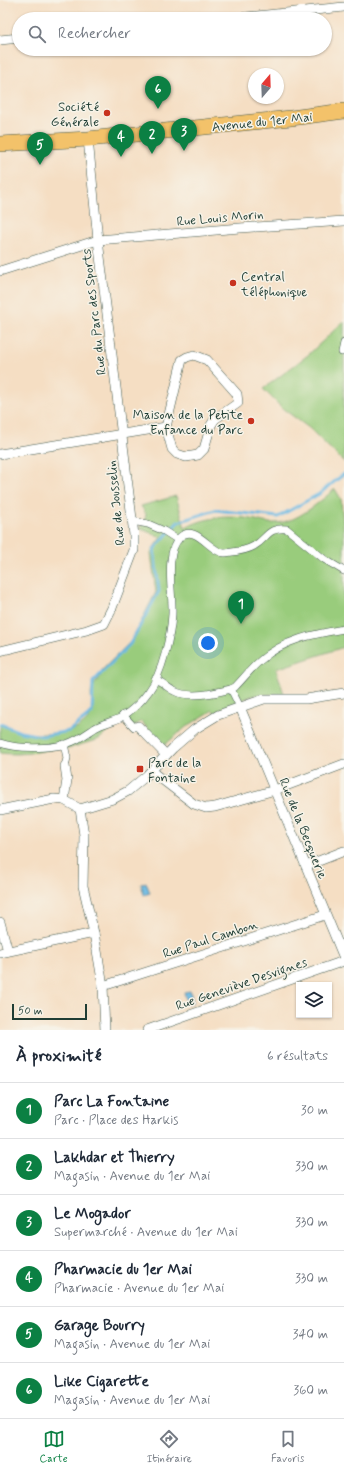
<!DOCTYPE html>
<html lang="fr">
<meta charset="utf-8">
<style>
:root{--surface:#fff;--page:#f2f2f3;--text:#1f2937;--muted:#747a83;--line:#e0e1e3;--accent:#0b8043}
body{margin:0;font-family:Mynerve,sans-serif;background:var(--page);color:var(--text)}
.controls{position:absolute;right:12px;bottom:12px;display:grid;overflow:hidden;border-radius:0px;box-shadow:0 1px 3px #0004}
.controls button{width:36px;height:36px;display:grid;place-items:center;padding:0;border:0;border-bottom:1px solid var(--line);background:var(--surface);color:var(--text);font:20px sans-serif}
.compass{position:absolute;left:248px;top:68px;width:36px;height:36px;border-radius:50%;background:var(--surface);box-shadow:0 1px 3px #0004;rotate:19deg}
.scale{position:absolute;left:12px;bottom:10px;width:75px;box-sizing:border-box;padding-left:4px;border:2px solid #1f3d34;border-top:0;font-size:11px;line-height:14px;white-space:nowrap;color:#1f3d34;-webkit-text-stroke:3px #f7f3e8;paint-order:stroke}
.you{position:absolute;left:208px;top:643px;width:14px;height:14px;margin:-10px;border:3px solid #fff;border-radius:50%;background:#1a73e8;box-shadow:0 0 0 6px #1a73e833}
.badge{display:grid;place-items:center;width:26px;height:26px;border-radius:50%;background:var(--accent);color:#fff;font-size:13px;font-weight:700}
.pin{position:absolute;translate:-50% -33px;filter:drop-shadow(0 1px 2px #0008)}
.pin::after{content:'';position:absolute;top:21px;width:14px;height:12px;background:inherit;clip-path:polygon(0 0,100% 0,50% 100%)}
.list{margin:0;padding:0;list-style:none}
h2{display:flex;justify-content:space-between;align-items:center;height:52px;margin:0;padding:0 16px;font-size:17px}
h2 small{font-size:13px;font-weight:400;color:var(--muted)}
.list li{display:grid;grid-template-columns:26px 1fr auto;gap:12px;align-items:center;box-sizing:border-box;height:56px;padding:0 16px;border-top:1px solid var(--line)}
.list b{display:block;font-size:15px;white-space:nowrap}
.list p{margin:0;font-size:13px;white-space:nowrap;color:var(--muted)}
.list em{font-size:13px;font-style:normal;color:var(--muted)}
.icon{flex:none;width:22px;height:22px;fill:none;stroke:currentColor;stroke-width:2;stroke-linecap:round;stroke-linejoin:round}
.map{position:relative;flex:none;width:344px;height:1030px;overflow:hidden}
.search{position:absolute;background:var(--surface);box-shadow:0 1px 3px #0004;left:12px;right:12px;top:12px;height:44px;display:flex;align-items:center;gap:10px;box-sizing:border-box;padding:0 14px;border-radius:22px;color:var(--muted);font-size:15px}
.sheet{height:388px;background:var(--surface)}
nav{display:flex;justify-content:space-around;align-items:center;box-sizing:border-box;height:56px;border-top:1px solid var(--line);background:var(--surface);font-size:11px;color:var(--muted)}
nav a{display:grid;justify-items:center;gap:2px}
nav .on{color:var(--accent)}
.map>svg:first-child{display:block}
</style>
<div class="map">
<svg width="344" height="1030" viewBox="0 0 344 1030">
<rect width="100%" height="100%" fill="#f7f3e8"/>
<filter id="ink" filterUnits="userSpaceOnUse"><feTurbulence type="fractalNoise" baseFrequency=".025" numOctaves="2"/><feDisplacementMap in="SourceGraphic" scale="8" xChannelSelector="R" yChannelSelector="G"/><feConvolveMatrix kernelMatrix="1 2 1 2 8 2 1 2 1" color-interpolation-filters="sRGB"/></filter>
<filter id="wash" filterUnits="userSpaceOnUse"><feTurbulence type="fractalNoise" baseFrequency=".012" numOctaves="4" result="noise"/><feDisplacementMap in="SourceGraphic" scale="16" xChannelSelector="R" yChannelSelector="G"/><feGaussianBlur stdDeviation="0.9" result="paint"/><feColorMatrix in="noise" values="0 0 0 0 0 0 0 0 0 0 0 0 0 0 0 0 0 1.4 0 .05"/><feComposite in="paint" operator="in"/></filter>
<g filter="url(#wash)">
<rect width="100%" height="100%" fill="#f5dec3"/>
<!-- green -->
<g fill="#99cc7c" stroke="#5c8458">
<polygon points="344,321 344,462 309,428 282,408 263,389 308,355"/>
<path d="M 335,489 L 341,499 L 344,536 L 344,647 L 276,669 L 284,694 L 255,695 L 228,705 L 215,713 L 213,710 L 186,727 L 162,747 L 155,741 L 156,738 L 141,721 L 133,727 L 125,718 L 99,739 L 67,749 L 65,746 C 44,751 22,756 0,753 L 0,724 C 10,728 22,734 33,734 C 41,735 69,732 76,729 C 80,727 88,720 90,716 C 95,708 89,698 92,689 C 95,681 101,680 102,670 L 131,641 L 156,592 L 151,553 L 152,550 L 161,537 L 139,528 L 144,524 L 146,514 L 141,506 L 176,496 L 185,528 C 205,517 228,515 251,519 C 258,520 267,524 275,523 C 297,523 319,502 335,489 Z"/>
</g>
<!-- water -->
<g fill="#67b7e2" stroke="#437a8b">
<polygon points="146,882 150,893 144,895 141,884"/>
<polygon points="190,991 193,1002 187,1004 184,992"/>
</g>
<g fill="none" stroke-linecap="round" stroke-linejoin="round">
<!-- stream -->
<polyline stroke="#67b7e2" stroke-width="3" points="0,724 20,732 42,736 69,731 92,713 93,682 130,644 159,591 154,549 178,522 215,510 278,517 319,494 344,474"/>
</g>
</g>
<g filter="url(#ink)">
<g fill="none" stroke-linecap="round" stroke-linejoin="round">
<!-- pedestrian casing -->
<g stroke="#3f5549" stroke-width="8">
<g id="pedestrian">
<polyline points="342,352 344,343"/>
<polyline points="132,521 148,524 164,531 178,540"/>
<path d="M 155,679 C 163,682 167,688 174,691 C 190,699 215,693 231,689 L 235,687 C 244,678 251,668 261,660 C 285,639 314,634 344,629"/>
<polyline points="231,689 240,707"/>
<polyline points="123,715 134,727 138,726"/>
<path d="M 0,743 C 17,749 48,749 66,744 C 77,741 86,734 95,728 C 103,723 112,722 120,718 C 130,712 142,701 149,691 C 162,674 171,635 172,614 C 173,593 164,553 180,537 C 196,523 210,553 225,553 C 234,552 246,551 254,546 C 268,538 267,527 287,529 L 324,559 L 344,571"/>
<polyline points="64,744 67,758 65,766"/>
</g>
</g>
<!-- minor casing -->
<g stroke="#3f5549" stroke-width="10">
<g id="minor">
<polyline points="226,19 344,7"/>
<polyline points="0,40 19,38"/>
<polyline points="0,271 98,240 240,228 344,221"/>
<polygon points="194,355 207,360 237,394 238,403 215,419 211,425 204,449 198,455 186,457 177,454 172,449 166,427 182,360 187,357"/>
<polyline points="0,454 166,427"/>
<polyline points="0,651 87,630 104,624 112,608 134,550 134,535 98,240 88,139"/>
<polyline points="240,707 344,958"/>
<polyline points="138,726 166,755"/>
<polyline points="151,771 194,804 206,808 215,807 275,790 344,764"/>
<polyline points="64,800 67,780 65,766"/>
<polyline points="80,809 113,799 128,791 146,776 173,748 195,729 218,715 264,699 306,699 344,693"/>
<polyline points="80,809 84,835 83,886 94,933 103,986 105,1030"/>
<polyline points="0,810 54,799 64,800 80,809"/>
<polyline points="306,866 344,851"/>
<polyline points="0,922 8,951"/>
<polyline points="0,953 94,933"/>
<polyline points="103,986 325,915"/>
<polyline points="147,1030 344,961"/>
</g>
</g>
<!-- primary casing -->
<g stroke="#3f5549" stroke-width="16">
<polyline id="primary" points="0,144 88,139 291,118 344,111"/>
</g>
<!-- pedestrian -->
<use href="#pedestrian" stroke="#fff" stroke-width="7"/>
<!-- minor -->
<use href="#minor" stroke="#fff" stroke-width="9"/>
<!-- primary -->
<use href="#primary" stroke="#f3c26a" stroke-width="15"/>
</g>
</g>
<!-- markers -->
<g fill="#c8321e" stroke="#f7f3e8" stroke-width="1.5">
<circle cx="107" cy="113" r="4"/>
<circle cx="233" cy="283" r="4"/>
<circle cx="251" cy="421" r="4"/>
<rect x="136" y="765" width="8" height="8" rx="2"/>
</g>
<g text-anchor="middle" stroke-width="3" stroke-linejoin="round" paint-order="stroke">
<!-- poi labels -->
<g font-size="13" fill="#1f3d34" stroke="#f7f3e8" text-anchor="end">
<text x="99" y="111">Société<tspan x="99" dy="15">Générale</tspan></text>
<text x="241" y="281" text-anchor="start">Central<tspan x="241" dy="15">téléphonique</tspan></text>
<text x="243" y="419">Maison de la Petite<tspan x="243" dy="15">Enfance du Parc</tspan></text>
<text x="148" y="767" text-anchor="start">Parc de la<tspan x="148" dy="15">Fontaine</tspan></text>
</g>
<!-- street labels -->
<g font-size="13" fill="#1f3d34" stroke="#f7f3e8">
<text transform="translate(262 121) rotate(-6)" y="5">Avenue du 1er Mai</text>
<text transform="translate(220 217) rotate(-5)" y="5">Rue Louis Morin</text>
<text transform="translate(93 312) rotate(-97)" y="5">Rue du Parc des Sports</text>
<text transform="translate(115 503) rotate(-96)" y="5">Rue de Jousselin</text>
<text transform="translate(304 828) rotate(68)" y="5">Rue de la Becquerie</text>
<text transform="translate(210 938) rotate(-18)" y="5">Rue Paul Cambon</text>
<text transform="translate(241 983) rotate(-19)" y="5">Rue Geneviève Desvignes</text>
</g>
</g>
</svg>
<div class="controls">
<button><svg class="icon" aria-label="layers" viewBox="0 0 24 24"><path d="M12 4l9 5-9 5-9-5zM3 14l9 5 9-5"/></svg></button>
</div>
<svg class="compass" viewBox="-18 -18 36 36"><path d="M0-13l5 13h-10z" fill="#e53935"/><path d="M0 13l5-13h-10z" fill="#747a83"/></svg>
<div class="scale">50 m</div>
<div class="you"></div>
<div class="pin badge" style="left:241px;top:624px">1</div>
<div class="pin badge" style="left:152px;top:154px">2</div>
<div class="pin badge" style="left:184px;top:151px">3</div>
<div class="pin badge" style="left:121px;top:157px">4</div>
<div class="pin badge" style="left:40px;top:165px">5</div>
<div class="pin badge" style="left:158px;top:109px">6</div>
<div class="search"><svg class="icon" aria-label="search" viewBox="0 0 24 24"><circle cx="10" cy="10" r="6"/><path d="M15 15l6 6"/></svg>Rechercher</div>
</div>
<section class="sheet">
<h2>À proximité<small>6 résultats</small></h2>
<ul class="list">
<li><span class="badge">1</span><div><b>Parc La Fontaine</b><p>Parc · Place des Harkis</p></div><em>30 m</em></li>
<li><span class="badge">2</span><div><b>Lakhdar et Thierry</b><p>Magasin · Avenue du 1er Mai</p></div><em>330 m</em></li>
<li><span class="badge">3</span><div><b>Le Mogador</b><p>Supermarché · Avenue du 1er Mai</p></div><em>330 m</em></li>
<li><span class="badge">4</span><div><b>Pharmacie du 1er Mai</b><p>Pharmacie · Avenue du 1er Mai</p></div><em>330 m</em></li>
<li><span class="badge">5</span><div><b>Garage Bourry</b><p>Magasin · Avenue du 1er Mai</p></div><em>340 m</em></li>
<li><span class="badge">6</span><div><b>Like Cigarette</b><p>Magasin · Avenue du 1er Mai</p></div><em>360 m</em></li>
</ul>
</section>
<nav>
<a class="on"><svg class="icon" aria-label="map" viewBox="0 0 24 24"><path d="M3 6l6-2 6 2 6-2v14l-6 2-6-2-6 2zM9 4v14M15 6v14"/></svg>Carte</a>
<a><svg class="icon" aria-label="directions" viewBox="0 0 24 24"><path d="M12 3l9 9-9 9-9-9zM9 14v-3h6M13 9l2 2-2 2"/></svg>Itinéraire</a>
<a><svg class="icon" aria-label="saved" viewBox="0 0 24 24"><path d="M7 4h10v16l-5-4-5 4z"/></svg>Favoris</a>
</nav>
